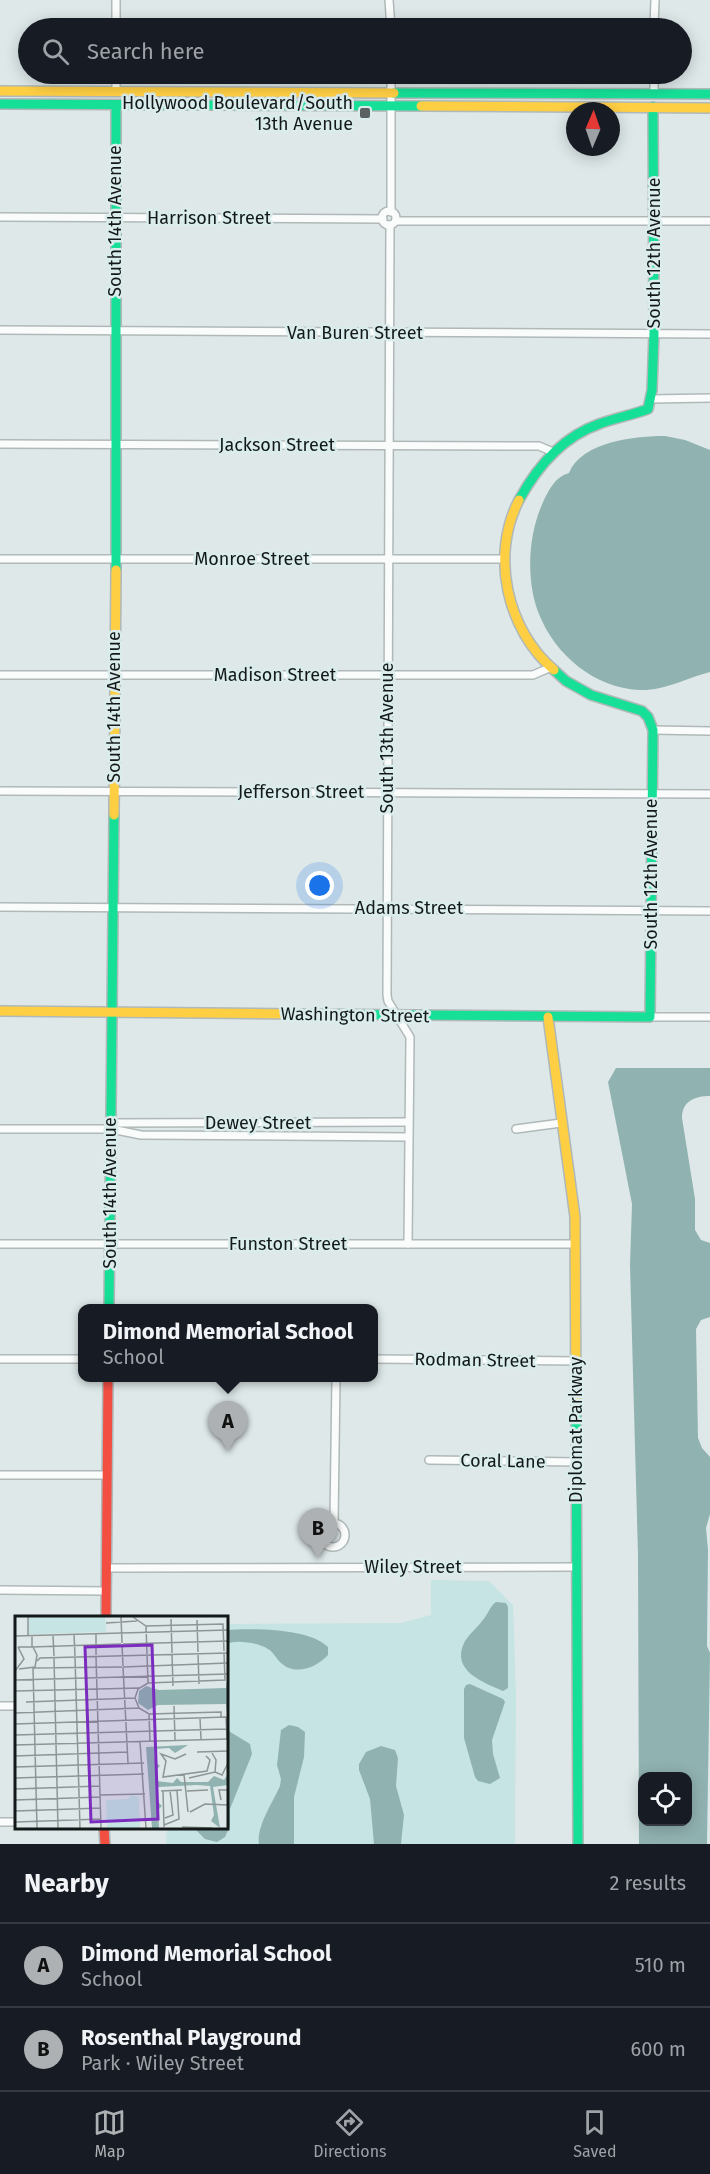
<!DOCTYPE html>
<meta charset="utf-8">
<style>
:root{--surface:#171b24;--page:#20242c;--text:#f1f3f6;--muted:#9ea1a6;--line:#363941;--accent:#adb1b3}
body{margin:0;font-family:"Fira Sans",sans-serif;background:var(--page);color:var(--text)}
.controls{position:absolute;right:18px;bottom:18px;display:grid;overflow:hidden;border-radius:12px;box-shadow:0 3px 15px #0003}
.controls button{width:54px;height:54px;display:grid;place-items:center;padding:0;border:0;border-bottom:2px solid var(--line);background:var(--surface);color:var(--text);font:30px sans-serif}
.compass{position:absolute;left:566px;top:102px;width:54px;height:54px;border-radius:50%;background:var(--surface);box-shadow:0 3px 15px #0003;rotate:2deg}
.you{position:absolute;left:320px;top:886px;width:21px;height:21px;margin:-15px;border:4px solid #fff;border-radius:50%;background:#1a73e8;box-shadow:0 0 0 9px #1a73e833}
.badge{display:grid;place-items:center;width:39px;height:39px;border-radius:50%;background:var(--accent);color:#111;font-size:20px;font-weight:700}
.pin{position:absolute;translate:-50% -50px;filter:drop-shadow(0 2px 3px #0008)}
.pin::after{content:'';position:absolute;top:32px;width:21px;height:18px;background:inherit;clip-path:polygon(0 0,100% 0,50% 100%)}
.popup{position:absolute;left:78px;top:1304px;width:300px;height:78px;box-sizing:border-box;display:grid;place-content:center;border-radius:12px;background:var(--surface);filter:drop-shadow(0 2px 4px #0005);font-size:20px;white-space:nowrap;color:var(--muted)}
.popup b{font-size:22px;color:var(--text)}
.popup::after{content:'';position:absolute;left:50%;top:100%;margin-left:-12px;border:12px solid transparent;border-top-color:var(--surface)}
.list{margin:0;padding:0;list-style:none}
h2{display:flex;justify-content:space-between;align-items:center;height:78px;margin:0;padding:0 24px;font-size:26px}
h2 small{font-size:20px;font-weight:400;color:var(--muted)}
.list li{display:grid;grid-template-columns:39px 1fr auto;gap:18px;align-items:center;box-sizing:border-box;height:84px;padding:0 24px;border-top:2px solid var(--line)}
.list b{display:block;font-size:22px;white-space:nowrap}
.list p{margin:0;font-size:20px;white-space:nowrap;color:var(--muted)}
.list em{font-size:20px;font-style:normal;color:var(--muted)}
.icon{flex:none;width:33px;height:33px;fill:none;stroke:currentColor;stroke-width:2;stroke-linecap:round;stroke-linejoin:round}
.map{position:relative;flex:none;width:710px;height:1844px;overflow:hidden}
.search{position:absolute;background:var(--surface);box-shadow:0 3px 15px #0003;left:18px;right:18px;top:18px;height:66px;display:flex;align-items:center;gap:15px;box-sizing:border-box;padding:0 21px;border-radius:33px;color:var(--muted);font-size:22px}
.sheet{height:246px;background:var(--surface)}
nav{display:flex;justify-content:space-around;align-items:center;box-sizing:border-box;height:84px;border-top:2px solid var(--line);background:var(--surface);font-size:16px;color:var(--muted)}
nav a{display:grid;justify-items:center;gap:3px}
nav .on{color:var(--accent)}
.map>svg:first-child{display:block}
</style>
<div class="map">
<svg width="710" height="1844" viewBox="0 0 710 1844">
<rect width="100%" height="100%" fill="#dee8e8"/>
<!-- green -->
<polygon fill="#c5e4e3" points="431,1580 489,1581 513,1605 516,1694 515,1844 166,1844 167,1828 226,1828 227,1624 401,1623 431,1615"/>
<!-- water -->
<g fill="#90b2b1" fill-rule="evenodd">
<path d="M 665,436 L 685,440 L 710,450 L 710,672 C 686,678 665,691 639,690 C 595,688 555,655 539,614 C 526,582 528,538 541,507 C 547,493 554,477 569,473 C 582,441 636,436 665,436 Z"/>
<path d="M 616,1068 L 710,1068 L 710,1096 C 695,1096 682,1101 682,1118 L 695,1199 L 695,1230 L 701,1240 L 710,1243 L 710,1317 L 701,1320 L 696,1329 L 698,1438 L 702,1448 L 710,1457 L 710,1514 L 706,1528 L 708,1550 L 707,1646 L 710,1653 L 707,1844 L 639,1844 L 638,1555 L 630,1265 L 632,1204 L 608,1082 ZM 688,1776 L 688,1822 L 642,1822 L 642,1776 Z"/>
<path d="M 496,1602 L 506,1603 L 508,1607 L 508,1688 L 503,1691 C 483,1682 451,1671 464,1643 C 468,1635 477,1628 482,1621 C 488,1615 489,1607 496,1602 Z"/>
<path d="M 227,1630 C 251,1628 310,1628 328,1647 L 328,1655 C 316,1668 295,1676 281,1663 C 276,1659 274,1652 268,1649 C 259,1643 236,1639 227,1644 Z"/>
<polygon points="470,1684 503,1699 505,1702 492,1740 493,1754 500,1778 490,1784 478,1781 475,1777 464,1738 464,1689 466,1685"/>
<path d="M 289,1725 L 298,1727 L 305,1732 L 304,1757 L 294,1797 L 294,1844 L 259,1844 C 256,1827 273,1802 280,1786 L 281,1779 L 277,1765 L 281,1730 Z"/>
<polygon points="227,1730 250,1744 252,1754 230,1809 230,1826 225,1837 217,1842 205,1839 194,1828 226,1828"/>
<polygon points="381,1746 395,1750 398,1758 396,1786 404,1815 401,1844 374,1844 370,1799 359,1770 359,1764 366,1752"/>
</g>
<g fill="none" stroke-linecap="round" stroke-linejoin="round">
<!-- street casing -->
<g stroke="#b0b8b8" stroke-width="10">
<g id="street">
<polyline points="116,0 116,28"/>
<polyline points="389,0 391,28"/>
<polyline points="654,28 655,0"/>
<polyline points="116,74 116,90"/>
<polyline points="391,74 391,212"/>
<polyline points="654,93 654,74"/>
<circle cx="389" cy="218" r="7"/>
<polyline points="0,217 383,219"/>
<polyline points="396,221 710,221"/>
<polyline points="390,225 387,995 388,1001 410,1037 408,1244"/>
<polyline points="0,330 710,334"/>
<polyline points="651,399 710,398"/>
<polyline points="0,444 539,446 553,452"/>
<polyline points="0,559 503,559"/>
<polyline points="0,675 533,675 549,668"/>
<polyline points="653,730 710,731"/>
<polyline points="0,791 710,794"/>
<polyline points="0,907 710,911"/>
<polyline points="650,1017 710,1017"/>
<polyline points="0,1129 111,1129 141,1135 408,1137"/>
<polyline points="111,1129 116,1123 408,1122"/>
<polyline points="516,1129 561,1123"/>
<polyline points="0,1244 575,1244"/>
<polyline points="0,1359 82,1359"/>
<polyline points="374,1359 576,1361"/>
<polyline points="429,1460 576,1462"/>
<polyline points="0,1475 107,1475"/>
<polyline points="334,1521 336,1378"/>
<circle cx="333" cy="1535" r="12"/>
<polyline points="106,1568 576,1567"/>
<polyline points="0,1590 106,1591"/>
<polyline points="0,1706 16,1706"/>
<polyline points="0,1822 16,1822"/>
</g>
</g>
<!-- fast casing -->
<g stroke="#b0b8b8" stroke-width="12">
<g id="fast">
<polyline points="394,93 710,94"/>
<polyline points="0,104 421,106"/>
<path d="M 519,500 C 537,467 562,437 599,424 C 615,418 632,415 648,409 L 652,390 L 654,333 L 653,107"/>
<polyline points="116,570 116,105"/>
<polyline points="294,1014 650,1017 653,730 648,717 642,711 591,695 566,681 554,670"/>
<polyline points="109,1308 114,815"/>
<polyline points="576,1403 578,1844"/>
</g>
</g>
<!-- slow casing -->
<g stroke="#b0b8b8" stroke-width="12">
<g id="slow">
<polyline points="0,91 394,93"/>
<polyline points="421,106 710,108"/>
<path d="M 519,500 C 490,556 507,630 554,670"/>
<polyline points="114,815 116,570"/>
<polyline points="0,1011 294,1014"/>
<polyline points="548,1017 575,1217 576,1403"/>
</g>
</g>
<!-- jam casing -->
<g stroke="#b0b8b8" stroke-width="12">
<g id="jam">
<polyline points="106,1618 108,1378"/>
<polyline points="104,1828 105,1844"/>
</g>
</g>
<!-- street -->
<use href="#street" stroke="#fafcfc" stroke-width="7"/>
<!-- fast -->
<use href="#fast" stroke="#16e098" stroke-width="9"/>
<!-- slow -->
<use href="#slow" stroke="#ffcf43" stroke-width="9"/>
<!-- jam -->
<use href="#jam" stroke="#f24e42" stroke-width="9"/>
</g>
<!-- markers -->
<rect fill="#5a6161" stroke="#daeceb" stroke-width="2" x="359" y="107" width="12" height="12" rx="3"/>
<g text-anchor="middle" stroke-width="5" stroke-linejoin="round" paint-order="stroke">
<!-- poi labels -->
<g font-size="18" fill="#131919" stroke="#daeceb" text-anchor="end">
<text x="353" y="109">Hollywood Boulevard/South<tspan x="353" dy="21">13th Avenue</tspan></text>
</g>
<!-- street labels -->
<g font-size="18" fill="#131919" stroke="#daeceb">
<text x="209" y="224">Harrison Street</text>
<text transform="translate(115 221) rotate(-90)" y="6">South 14th Avenue</text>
<text transform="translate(654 253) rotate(-90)" y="6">South 12th Avenue</text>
<text x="355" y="339">Van Buren Street</text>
<text x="277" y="451">Jackson Street</text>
<text x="252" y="565">Monroe Street</text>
<text x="275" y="681">Madison Street</text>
<text transform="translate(114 707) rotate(-90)" y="6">South 14th Avenue</text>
<text transform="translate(387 738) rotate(-90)" y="6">South 13th Avenue</text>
<text x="301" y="798">Jefferson Street</text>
<text transform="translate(651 874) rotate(-90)" y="6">South 12th Avenue</text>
<text x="409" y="914">Adams Street</text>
<text transform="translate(355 1015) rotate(1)" y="6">Washington Street</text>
<text x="258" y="1129">Dewey Street</text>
<text transform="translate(110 1193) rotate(-90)" y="6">South 14th Avenue</text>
<text x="288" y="1250">Funston Street</text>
<text transform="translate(475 1360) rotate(1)" y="6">Rodman Street</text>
<text transform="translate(576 1430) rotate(-90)" y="6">Diplomat Parkway</text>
<text transform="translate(503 1461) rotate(1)" y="6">Coral Lane</text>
<text x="413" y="1573">Wiley Street</text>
</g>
</g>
<!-- overview -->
<g transform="translate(15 1616)">
<rect width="213" height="213" fill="#dee8e8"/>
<path d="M 14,1 L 90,1 L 91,16 L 14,18 ZM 116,179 L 124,181 L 125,212 L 92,212 L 91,184 L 113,183 Z" fill="#c5e4e3"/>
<path d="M 213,59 L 213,105 L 211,88 L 143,89 L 133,94 L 123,87 L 124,75 L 131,70 L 144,74 L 211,72 ZM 173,129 L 160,137 L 154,132 L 139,133 L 140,145 L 145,150 L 140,155 L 141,165 L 158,167 L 162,162 L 166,166 L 193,166 L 199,160 L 209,164 L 213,158 L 213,169 L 198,171 L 205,212 L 196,205 L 199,199 L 195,170 L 182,169 L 143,171 L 142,185 L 147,190 L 143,194 L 144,212 L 137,212 L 131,131 Z" fill="#90b2b1"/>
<path fill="none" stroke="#8d9595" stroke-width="1.5" d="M 13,1 L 13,20M 106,1 L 107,27M 118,1 L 131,10 L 208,8 L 209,35M 156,3 L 157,37M 182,4 L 183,36M 91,7 L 122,5M 131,10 L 132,38M 59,18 L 60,40M 81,18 L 81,39M 38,19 L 39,40M 0,20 L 213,14M 17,20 L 17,31 L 106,28M 107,28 L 108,50M 108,28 L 213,25M 3,31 L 18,31 L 22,39 L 20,51 L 4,53M 183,37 L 184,68M 157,38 L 158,70M 132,39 L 133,67M 60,41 L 65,212M 81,41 L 86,212M 39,42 L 43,212M 22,45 L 25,42 L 213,37M 108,51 L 213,47M 108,51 L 113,147M 0,55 L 9,43 L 3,31M 0,64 L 213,58M 0,75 L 124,72M 120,82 L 123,73 L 133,67 L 210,64 L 209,37M 120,82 L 124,92 L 134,98 L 206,96 L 206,102M 11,86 L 120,82M 159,90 L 160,124M 0,97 L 124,92M 134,98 L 135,125M 185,102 L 186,123M 0,108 L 211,101 L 212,123M 0,119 L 211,113M 125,126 L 131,212M 0,129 L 213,123M 182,136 L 213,135M 197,137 L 201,144 L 200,156M 171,138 L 160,143 L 146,138 L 151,145 L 148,161 L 192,155 L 195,144 L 191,140M 0,140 L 112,136M 0,151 L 129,147M 169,158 L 173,196M 0,162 L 129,158M 174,162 L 200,156 L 207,159 L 213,147M 0,173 L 85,170M 146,175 L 167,174M 148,175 L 149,211M 172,175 L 193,174M 85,179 L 130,178M 0,184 L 85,181M 206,184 L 204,174 L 213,174M 0,195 L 86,192M 175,196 L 190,188 L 213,189M 150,202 L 158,199 L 155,175M 1,206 L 86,203M 149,209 L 164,203 L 162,174M 167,211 L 197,212M 22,212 L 18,52 L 107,51"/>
<path fill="#7b2cbf" fill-opacity="0.15" stroke="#7b2cbf" stroke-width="3" d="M 137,29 L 143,203 L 76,206 L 70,31 Z"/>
<rect width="213" height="213" fill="none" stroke="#131919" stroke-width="3"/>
</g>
</svg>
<div class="controls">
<button><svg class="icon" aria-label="locate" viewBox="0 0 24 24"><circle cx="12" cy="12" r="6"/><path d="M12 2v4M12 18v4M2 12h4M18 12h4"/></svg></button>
</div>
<svg class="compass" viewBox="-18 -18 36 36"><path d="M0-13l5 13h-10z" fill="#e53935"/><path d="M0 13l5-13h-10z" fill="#9ea1a6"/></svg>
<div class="you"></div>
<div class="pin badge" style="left:228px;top:1451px">A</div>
<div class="popup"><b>Dimond Memorial School</b>School</div>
<div class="pin badge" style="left:318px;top:1558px">B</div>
<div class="search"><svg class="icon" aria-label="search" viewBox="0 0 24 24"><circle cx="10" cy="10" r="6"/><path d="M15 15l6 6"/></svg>Search here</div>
</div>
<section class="sheet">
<h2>Nearby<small>2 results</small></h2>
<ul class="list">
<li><span class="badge">A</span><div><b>Dimond Memorial School</b><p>School</p></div><em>510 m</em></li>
<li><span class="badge">B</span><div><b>Rosenthal Playground</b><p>Park · Wiley Street</p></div><em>600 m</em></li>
</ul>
</section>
<nav>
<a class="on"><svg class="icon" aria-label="map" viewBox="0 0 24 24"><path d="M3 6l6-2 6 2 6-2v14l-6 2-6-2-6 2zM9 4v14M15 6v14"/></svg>Map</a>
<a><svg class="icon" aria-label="directions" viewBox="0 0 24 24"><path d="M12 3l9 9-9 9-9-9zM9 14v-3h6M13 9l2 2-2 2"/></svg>Directions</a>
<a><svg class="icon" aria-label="saved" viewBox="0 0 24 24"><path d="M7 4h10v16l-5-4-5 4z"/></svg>Saved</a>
</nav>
